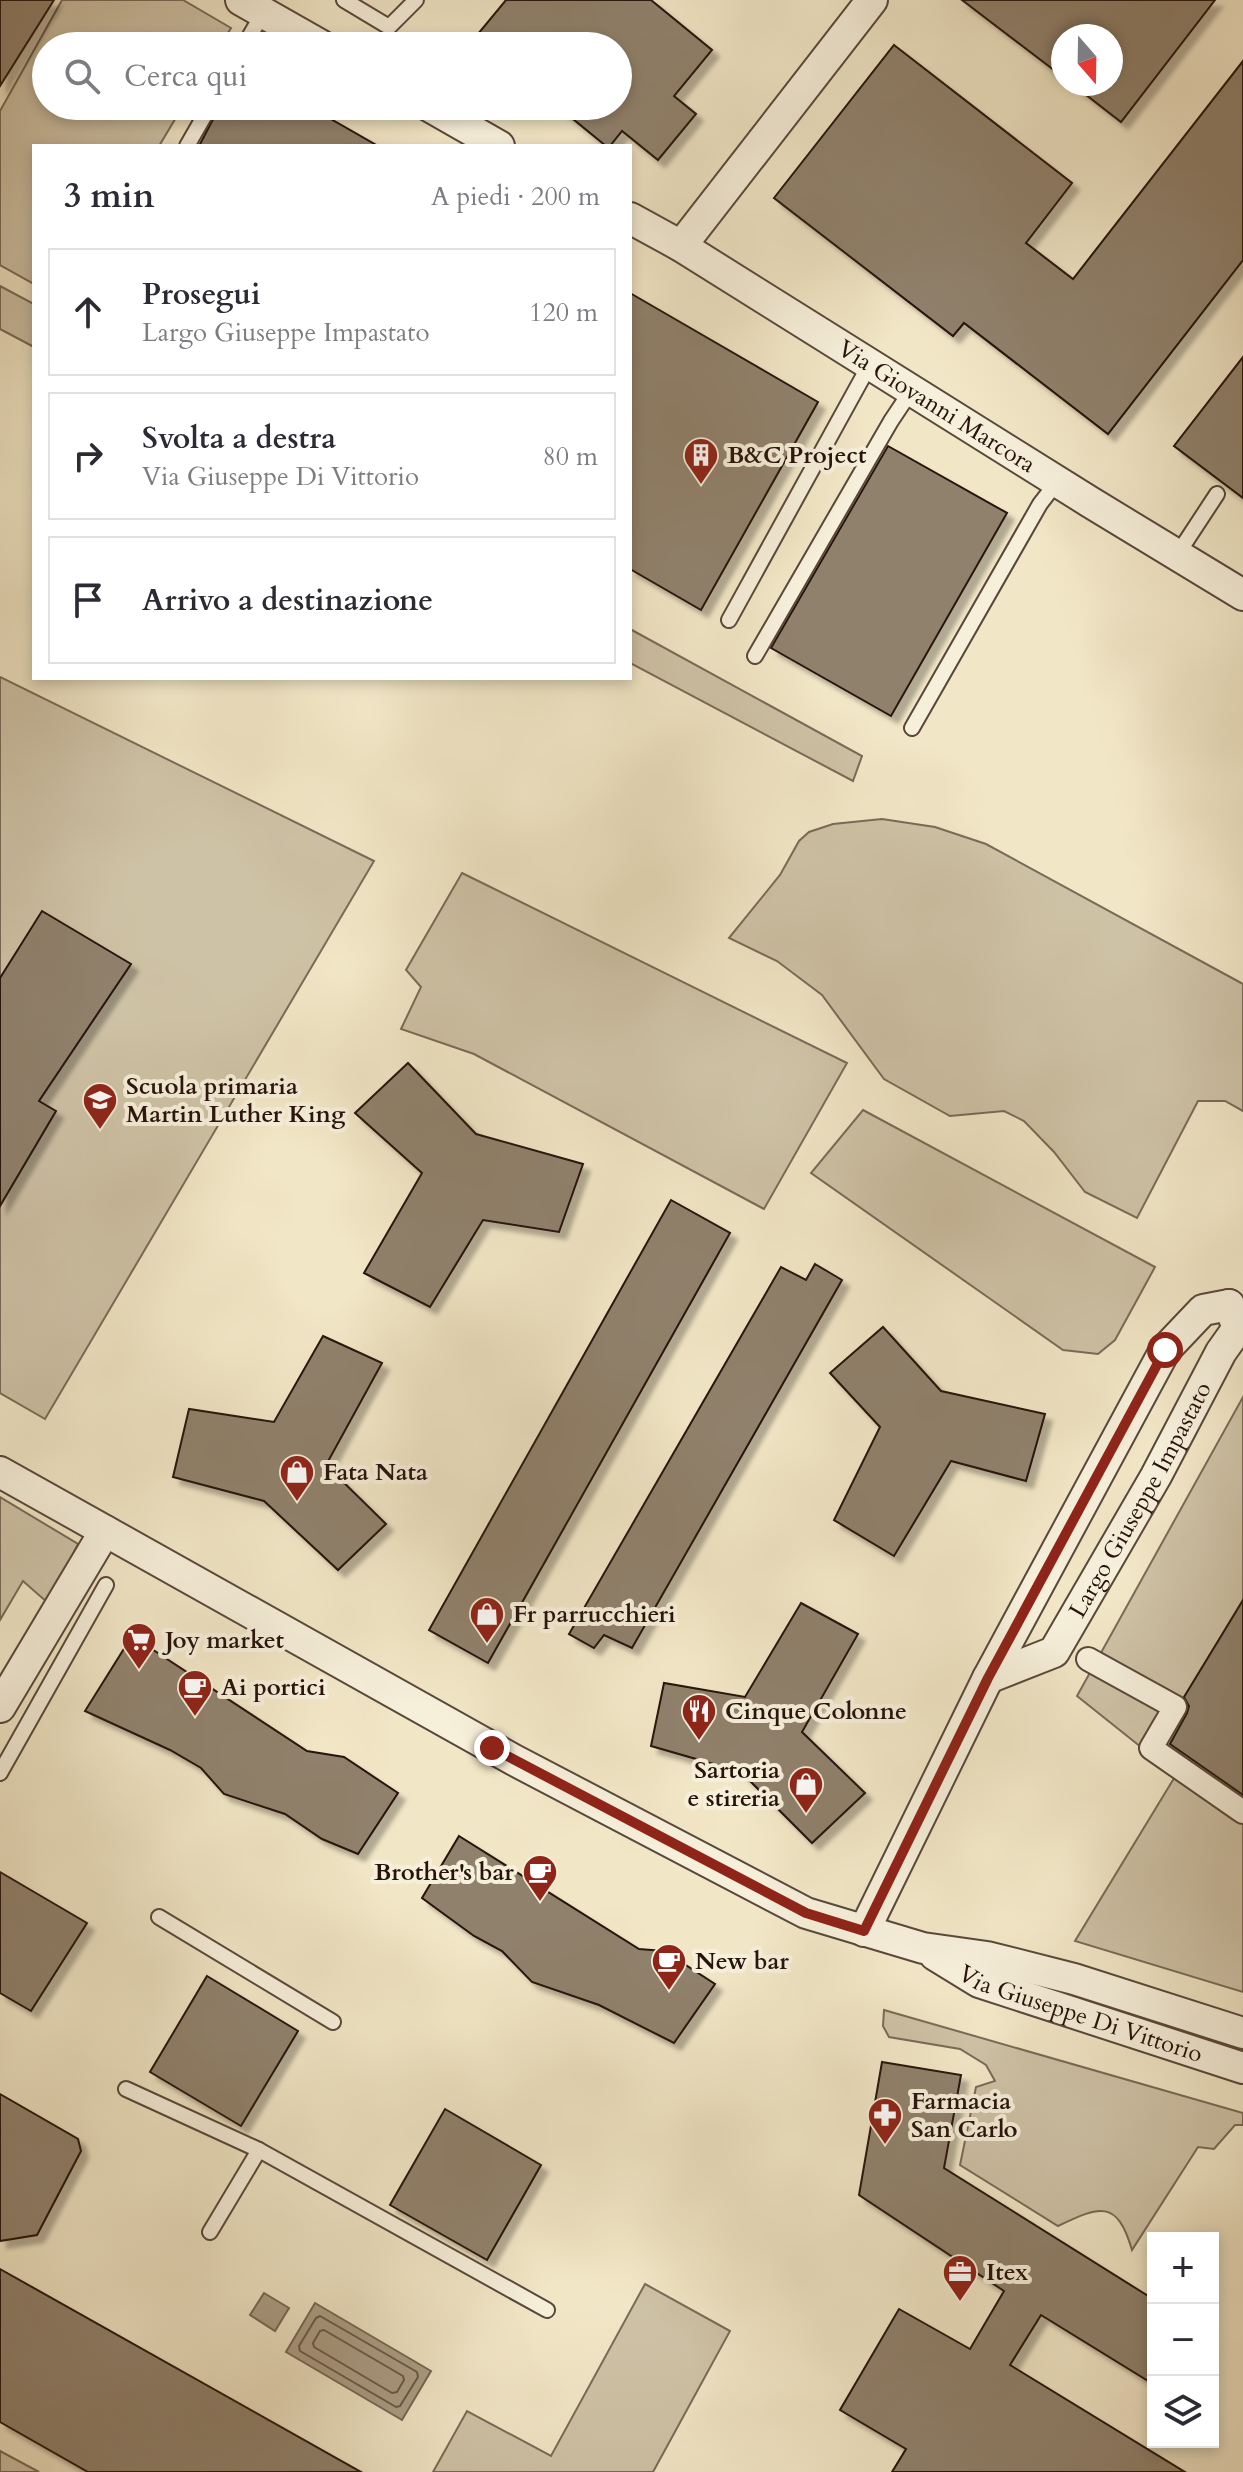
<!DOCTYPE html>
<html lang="it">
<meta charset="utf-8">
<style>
:root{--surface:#fff;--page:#f7f7f7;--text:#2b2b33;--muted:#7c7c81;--line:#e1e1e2}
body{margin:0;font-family:Cardo,serif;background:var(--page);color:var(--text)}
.controls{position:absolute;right:24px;bottom:24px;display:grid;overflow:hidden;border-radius:0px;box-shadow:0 4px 12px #0003}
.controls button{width:72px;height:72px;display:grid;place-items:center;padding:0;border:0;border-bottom:2px solid var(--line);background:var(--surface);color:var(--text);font:40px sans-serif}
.compass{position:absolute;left:1051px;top:24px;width:72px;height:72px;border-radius:50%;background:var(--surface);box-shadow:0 4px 12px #0003;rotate:160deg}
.stop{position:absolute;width:24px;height:24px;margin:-18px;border:6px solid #8f2418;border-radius:50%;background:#fff}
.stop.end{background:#8f2418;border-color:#fff;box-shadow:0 2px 8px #0008}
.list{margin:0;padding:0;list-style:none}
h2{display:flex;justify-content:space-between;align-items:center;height:104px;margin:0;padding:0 32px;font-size:34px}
h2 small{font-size:26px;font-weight:400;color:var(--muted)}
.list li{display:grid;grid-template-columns:52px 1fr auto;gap:24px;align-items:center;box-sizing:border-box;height:128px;margin:0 16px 16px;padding:0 16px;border:2px solid var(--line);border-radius:0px}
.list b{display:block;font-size:30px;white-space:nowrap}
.list p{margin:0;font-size:26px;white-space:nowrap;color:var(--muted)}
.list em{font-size:26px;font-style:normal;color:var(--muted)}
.icon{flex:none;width:44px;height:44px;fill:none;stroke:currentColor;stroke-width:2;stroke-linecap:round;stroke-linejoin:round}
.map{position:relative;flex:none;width:1243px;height:2472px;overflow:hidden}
.search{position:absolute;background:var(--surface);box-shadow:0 4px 12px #0003;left:32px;top:32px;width:600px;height:88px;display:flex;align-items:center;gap:20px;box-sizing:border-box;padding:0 28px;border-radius:44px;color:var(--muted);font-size:30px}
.panel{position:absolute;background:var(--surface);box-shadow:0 4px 12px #0003;left:32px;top:144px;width:600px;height:536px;border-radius:0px}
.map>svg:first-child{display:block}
</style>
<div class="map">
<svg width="1243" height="2472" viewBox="0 0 1243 2472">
<defs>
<filter id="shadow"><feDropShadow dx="7" dy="7" stdDeviation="2" flood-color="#0004"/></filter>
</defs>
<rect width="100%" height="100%" fill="#f1e6c6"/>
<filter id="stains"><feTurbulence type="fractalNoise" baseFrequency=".0025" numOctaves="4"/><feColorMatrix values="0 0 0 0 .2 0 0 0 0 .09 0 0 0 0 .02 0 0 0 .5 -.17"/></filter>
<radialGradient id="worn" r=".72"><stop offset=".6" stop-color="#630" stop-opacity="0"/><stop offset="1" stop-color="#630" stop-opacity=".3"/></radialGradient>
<!-- green -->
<g fill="#cec2a6" stroke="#7a6a58" stroke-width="2">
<polygon points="62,0 183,0 231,28 220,46 46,46 46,106 183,106 159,146 34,146 34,284 0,265 0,111"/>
<polygon points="0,286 34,304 34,347 0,329"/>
<polygon points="630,629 862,756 853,781 630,663"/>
<polygon points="0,677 374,861 45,1419 0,1393"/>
<polygon points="882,819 935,827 986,844 1243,984 1243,1111 1225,1101 1198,1101 1137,1218 1085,1192 1054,1152 1024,1121 1004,1111 950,1116 884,1079 822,995 777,961 729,938 780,875 799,841 809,832 833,824"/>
<polygon points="462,873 847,1063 764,1209 474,1054 401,1029 421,987 406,970"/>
<polygon points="863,1110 1155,1267 1115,1340 1098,1354 1063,1350 811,1173"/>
<polygon points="1243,1397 1243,1992 1075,1941 1176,1775 1077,1696"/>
<polygon points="0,1497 78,1544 49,1604 23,1581 0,1620"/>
<path d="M 884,2010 L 1243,2113 L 1243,2125 L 1235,2125 L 1214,2149 L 1198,2147 L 1132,2250 C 1117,2199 1100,2206 1058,2226 L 960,2165 L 976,2087 L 995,2081 L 986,2065 L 960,2049 L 889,2037 L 883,2026 Z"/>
<polygon points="645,2284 730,2331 653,2472 433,2472 467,2411 551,2456"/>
<polygon points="0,2451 39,2472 0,2472"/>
</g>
<!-- water -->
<g fill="#ac9e86" stroke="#766655" stroke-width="2">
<polygon points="264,2293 289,2308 275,2331 250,2315"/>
<polygon points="315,2303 431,2371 402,2420 286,2352"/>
</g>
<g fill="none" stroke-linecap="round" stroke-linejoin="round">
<!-- shore -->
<g stroke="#695848" stroke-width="2">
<polygon points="320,2316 417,2372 418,2377 400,2406 396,2407 300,2351 299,2346 316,2318"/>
<polygon points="324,2330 403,2376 404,2380 397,2392 392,2393 314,2347 313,2343 320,2331"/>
</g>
</g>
<!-- building -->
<g fill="#90816c" stroke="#26130b" stroke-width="2" filter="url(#shadow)">
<polygon points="0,0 54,0 0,86"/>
<polygon points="506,0 651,0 712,50 674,96 696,114 658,160 622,131 610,146 606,146 557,106 618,106 618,46 468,46"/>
<polygon points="962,0 1215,0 1121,122 1072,84 1111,84 1111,36 1063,36 1063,77"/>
<polygon points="894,45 1072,183 1026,243 1073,279 1243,61 1243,260 1108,434 964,323 953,336 774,198"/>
<polygon points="220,106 308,106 378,146 199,146"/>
<polygon points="630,293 818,402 701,610 630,569"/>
<polygon points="1243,357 1243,498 1174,446"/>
<polygon points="888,446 1007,513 891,716 771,648"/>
<polygon points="42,911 131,964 39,1101 56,1111 0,1206 0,978"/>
<polygon points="408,1063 476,1134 583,1164 559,1232 483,1220 430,1307 364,1273 422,1173 355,1113"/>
<polygon points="671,1200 730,1233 488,1663 429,1630"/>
<polygon points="815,1264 842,1280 632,1648 604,1635 594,1648 569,1634 781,1267 806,1280"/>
<polygon points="883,1327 941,1391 1045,1414 1026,1481 951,1461 894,1556 834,1520 880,1427 830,1373"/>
<polygon points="323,1336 382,1363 326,1465 386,1524 338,1570 264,1501 173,1477 189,1409 274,1422"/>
<polygon points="1243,1600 1243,1795 1170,1744 1187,1713 1189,1706 1184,1697"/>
<polygon points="801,1603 858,1634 802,1732 865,1793 812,1843 741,1772 651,1746 664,1683 745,1697"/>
<polygon points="132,1636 307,1751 344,1757 398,1793 358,1854 322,1839 285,1814 224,1794 201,1768 170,1750 85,1711"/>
<polygon points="459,1836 639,1949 664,1951 715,1984 674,2043 599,2005 532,1982 502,1951 474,1936 422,1898"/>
<polygon points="0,1872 87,1923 31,2011 0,1993"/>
<polygon points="207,1976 298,2031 241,2126 150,2072"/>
<polygon points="882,2062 961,2075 944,2168 1153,2299 1153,2384 1041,2315 1010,2365 1185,2472 892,2472 906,2449 840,2410 899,2309 970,2349 1004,2291 859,2195"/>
<polygon points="0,2094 78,2139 81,2151 37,2235 0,2241"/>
<polygon points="445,2109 541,2165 487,2260 390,2205"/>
<polygon points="0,2269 361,2472 88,2472 0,2422"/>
</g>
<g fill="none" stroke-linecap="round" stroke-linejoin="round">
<!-- service casing -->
<g stroke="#59483a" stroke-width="18">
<g id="service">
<polyline points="344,0 389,27 416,0"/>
<polyline points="244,46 263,13"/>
<polyline points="187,146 210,106"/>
<polyline points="1177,555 1217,494"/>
<polyline points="729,620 870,364"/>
<polyline points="755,656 891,421 911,391"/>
<polyline points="912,728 1040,504 1057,482"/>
<polyline points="0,1773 106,1585"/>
<polyline points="159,1917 333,2022"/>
<polyline points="126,2089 259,2150 547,2310"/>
<polyline points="210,2232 259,2150"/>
</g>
</g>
<!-- pedestrian casing -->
<g stroke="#59483a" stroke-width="26">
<polyline id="pedestrian" points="1088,1659 1175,1707 1151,1748 1243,1812"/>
</g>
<!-- minor casing -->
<g stroke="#59483a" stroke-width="34">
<g id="minor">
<polyline points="241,0 322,46"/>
<polyline points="429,106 499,146"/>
<path id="s1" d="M 630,218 L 681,246 L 1090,502 L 1243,595"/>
<polyline points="681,246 872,0"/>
<polyline points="0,1472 514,1760 806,1913 923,1948 987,1957 1074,1979 1243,2033"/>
<path id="s2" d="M 988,1678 L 1054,1652 L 1156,1476 L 1221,1352 L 1238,1328 L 1229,1305"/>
<polyline points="0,1707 105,1531"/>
<polyline points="864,1931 988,1678 1165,1350 1203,1310 1229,1305"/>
<path id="s3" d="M 935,1955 L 979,1982 L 1243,2068"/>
</g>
</g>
<!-- service -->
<use href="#service" stroke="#f6efda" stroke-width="14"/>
<!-- pedestrian -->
<use href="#pedestrian" stroke="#f6efda" stroke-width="22"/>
<!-- minor -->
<use href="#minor" stroke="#f6efda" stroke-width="30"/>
</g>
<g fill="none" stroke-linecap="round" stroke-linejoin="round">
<!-- route -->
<polyline stroke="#8f2418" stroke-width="10" points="492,1748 806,1913 864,1931 988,1678 1165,1350"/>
</g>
<!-- icons -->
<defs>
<g id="building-pin" transform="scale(1.8)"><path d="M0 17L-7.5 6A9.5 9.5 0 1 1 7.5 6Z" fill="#8f2418" stroke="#f6efda"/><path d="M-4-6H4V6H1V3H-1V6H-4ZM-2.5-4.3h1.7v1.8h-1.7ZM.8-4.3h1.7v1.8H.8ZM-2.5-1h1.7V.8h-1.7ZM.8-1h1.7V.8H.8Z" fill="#fff"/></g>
<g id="school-pin" transform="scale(1.8)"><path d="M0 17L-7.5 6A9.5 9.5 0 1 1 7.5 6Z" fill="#8f2418" stroke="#f6efda"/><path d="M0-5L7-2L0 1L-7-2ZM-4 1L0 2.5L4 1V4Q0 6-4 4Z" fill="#fff"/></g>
<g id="shop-pin" transform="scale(1.8)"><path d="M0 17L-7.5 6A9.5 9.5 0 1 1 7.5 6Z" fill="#8f2418" stroke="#f6efda"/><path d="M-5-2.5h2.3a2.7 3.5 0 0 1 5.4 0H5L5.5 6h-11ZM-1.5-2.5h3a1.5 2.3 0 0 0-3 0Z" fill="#fff"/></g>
<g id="supermarket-pin" transform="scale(1.8)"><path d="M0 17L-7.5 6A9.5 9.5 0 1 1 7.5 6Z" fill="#8f2418" stroke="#f6efda"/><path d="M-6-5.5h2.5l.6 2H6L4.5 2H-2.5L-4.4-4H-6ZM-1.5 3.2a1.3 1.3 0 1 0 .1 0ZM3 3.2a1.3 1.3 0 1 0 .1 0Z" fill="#fff"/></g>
<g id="cafe-pin" transform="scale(1.8)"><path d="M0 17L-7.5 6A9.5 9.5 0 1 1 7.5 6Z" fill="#8f2418" stroke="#f6efda"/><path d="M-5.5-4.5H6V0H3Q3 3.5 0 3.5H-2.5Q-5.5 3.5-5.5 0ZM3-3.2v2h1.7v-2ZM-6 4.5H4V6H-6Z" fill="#fff"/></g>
<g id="restaurant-pin" transform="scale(1.8)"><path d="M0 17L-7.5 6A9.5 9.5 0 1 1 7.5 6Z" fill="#8f2418" stroke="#f6efda"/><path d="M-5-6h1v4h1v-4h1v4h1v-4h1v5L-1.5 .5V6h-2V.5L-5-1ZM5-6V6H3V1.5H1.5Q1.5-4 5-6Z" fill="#fff"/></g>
<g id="pharmacy-pin" transform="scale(1.8)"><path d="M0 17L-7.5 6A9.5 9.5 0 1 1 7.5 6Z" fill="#8f2418" stroke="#f6efda"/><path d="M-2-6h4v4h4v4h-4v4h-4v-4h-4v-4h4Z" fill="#fff"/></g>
<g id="office-pin" transform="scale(1.8)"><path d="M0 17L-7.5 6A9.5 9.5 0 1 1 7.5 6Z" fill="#8f2418" stroke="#f6efda"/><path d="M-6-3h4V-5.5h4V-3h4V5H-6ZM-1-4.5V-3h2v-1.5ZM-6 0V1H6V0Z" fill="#fff"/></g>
</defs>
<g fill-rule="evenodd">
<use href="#building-pin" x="701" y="455"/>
<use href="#school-pin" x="100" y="1100"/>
<use href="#shop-pin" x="297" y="1472"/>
<use href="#shop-pin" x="487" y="1614"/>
<use href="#supermarket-pin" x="139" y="1640"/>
<use href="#cafe-pin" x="195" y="1687"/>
<use href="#restaurant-pin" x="699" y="1711"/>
<use href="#shop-pin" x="806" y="1784"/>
<use href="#cafe-pin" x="540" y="1872"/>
<use href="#cafe-pin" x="669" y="1961"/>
<use href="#pharmacy-pin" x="885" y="2115"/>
<use href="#office-pin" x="960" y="2272"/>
</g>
<g text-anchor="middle" stroke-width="8" stroke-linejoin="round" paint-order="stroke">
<!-- street labels -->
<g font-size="24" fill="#26130b" stroke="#f6efda">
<text dy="8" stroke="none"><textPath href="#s1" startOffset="360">Via Giovanni Marcora</textPath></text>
<text dy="8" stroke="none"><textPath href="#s2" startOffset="246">Largo Giuseppe Impastato</textPath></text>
<text dy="8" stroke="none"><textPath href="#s3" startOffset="158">Via Giuseppe Di Vittorio</textPath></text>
</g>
<!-- poi labels -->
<g font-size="24" font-weight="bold" fill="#26130b" stroke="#f6efda" text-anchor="start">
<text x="727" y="463">B&amp;C Project</text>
<text x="126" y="1094">Scuola primaria<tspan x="126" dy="28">Martin Luther King</tspan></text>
<text x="323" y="1480">Fata Nata</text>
<text x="513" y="1622">Fr parrucchieri</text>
<text x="165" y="1648">Joy market</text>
<text x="221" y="1695">Ai portici</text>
<text x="725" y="1719">Cinque Colonne</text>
<text x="780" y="1778" text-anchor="end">Sartoria<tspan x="780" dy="28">e stireria</tspan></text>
<text x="514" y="1880" text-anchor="end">Brother's bar</text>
<text x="695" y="1969">New bar</text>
<text x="911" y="2109">Farmacia<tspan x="911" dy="28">San Carlo</tspan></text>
<text x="986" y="2280">Itex</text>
</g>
</g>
<rect width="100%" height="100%" filter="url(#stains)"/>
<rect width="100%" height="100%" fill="url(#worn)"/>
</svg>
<div class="controls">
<button>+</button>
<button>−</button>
<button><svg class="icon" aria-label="layers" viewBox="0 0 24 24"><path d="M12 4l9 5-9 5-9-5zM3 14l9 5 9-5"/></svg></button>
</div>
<svg class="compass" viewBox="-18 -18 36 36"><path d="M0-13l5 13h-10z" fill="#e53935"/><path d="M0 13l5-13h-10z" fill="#7c7c81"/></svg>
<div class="stop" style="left:1165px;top:1350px"></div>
<div class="stop end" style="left:492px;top:1748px"></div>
<div class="search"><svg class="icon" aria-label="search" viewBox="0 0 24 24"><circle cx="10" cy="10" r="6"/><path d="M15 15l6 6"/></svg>Cerca qui</div>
<section class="panel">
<h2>3 min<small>A piedi · 200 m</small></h2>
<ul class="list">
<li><svg class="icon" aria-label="ahead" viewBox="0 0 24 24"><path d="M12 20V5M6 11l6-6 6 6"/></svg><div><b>Prosegui</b><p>Largo Giuseppe Impastato</p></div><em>120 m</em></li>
<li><svg class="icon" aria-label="right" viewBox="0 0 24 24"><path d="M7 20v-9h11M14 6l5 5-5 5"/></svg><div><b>Svolta a destra</b><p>Via Giuseppe Di Vittorio</p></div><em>80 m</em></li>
<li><svg class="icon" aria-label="arrive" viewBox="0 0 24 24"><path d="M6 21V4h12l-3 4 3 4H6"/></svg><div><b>Arrivo a destinazione</b></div></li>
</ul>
</section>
</div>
